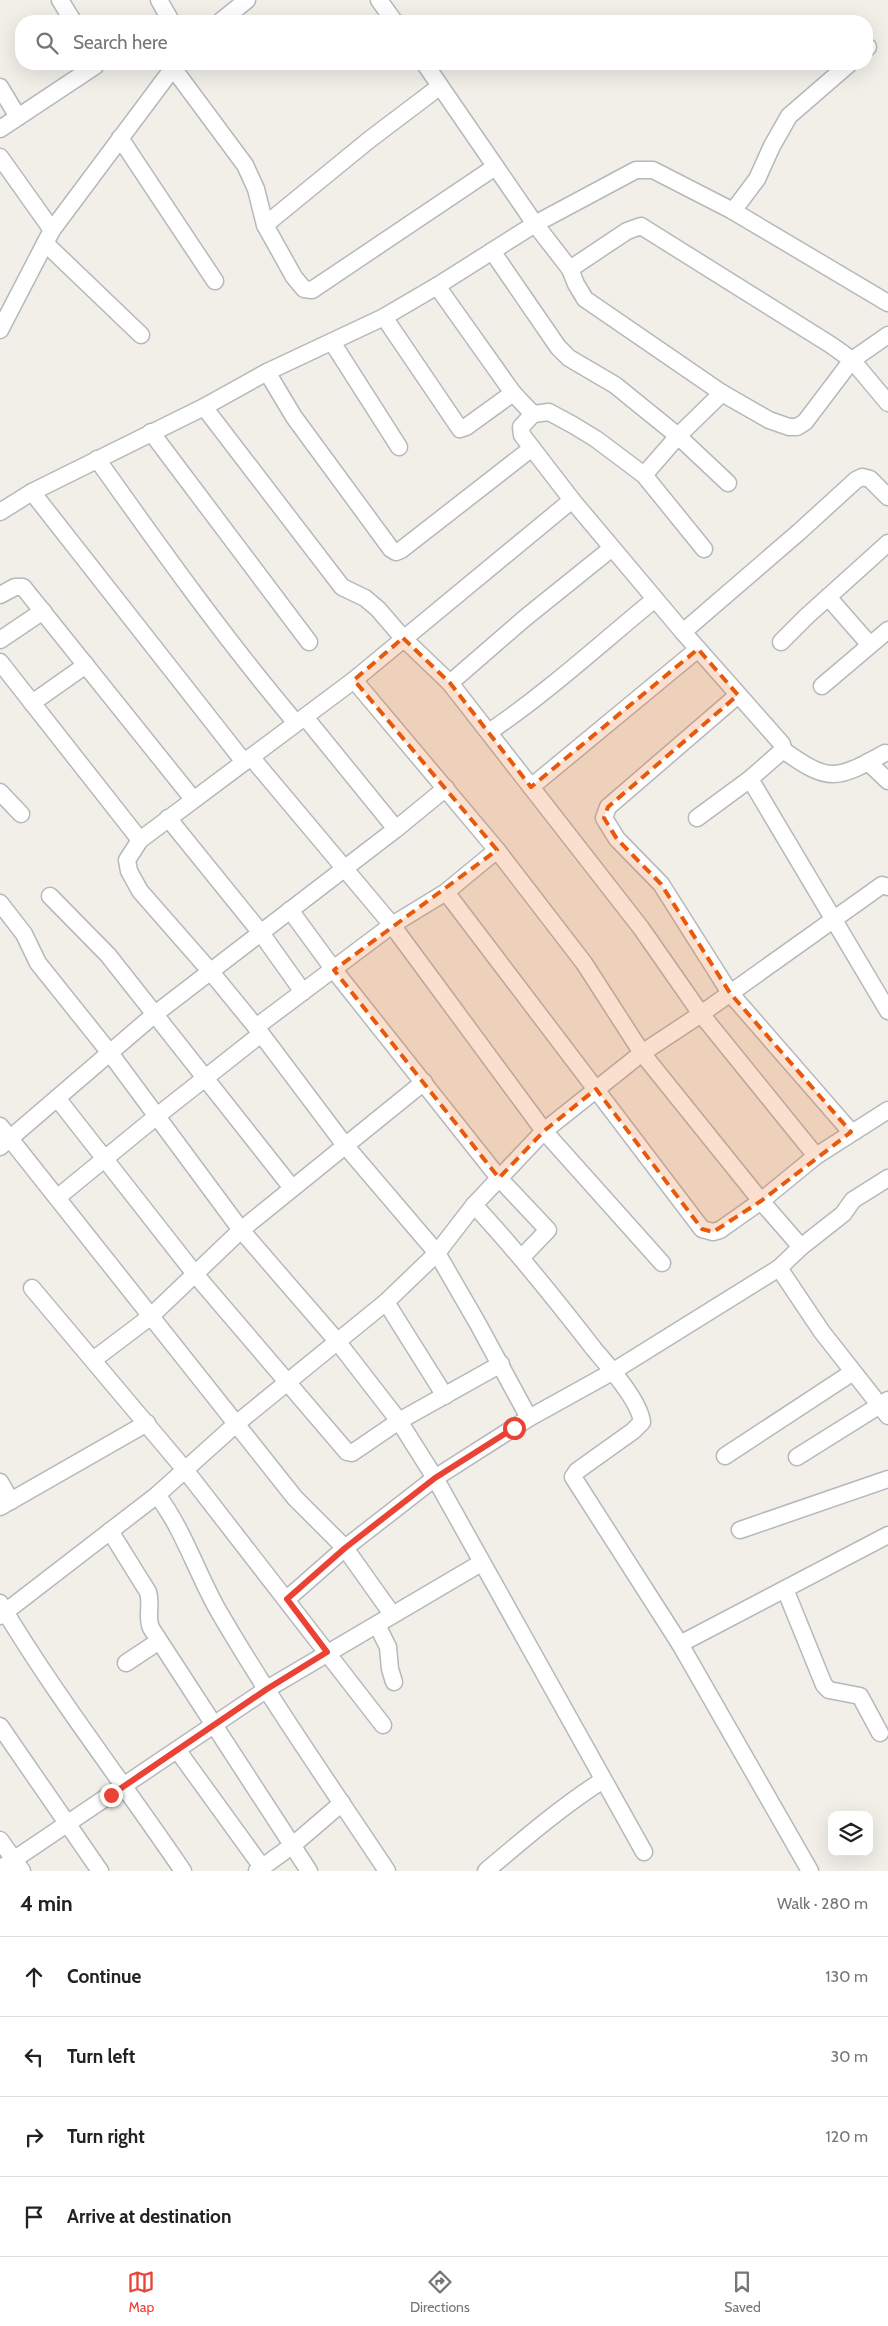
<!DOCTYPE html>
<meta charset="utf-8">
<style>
:root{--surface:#fff;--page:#f6f6f6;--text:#222;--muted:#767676;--line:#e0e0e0;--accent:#ea4335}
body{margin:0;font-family:Cabin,sans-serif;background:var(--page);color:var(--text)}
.controls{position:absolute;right:15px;bottom:15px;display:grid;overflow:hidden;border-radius:10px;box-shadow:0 5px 20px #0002}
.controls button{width:45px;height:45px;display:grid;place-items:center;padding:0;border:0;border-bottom:1px solid var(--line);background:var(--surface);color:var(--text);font:25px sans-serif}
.stop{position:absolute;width:15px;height:15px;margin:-11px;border:4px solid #ea4335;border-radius:50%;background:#fff}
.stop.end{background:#ea4335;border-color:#fff;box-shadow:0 1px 5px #0008}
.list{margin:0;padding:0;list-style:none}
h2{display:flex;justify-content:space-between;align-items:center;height:65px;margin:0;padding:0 20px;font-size:21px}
h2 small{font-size:16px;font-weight:400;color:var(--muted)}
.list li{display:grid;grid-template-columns:32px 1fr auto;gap:15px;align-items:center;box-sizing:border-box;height:80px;padding:0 20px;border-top:1px solid var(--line)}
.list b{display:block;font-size:19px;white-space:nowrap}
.list em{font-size:16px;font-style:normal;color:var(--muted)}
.icon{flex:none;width:28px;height:28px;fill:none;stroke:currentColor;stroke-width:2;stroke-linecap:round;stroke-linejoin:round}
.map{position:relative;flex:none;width:888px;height:1871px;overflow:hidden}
.search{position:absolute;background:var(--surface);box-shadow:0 5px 20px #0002;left:15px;right:15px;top:15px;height:55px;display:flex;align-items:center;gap:12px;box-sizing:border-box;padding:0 18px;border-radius:20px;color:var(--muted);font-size:19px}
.sheet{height:385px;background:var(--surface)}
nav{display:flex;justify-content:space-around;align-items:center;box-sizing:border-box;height:70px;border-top:1px solid var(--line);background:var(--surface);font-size:14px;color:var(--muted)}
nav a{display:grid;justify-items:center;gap:2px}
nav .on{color:var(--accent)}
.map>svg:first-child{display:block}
</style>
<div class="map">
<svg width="888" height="1871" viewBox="0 0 888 1871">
<rect width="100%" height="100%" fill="#f1efe8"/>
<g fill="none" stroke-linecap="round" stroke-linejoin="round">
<!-- minor casing -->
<g stroke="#b5b8bc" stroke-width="19">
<g id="minor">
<polyline points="60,0 73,21"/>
<polyline points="159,0 171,21"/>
<polyline points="379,0 394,21"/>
<polyline points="221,21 247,0"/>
<polyline points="867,48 868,47"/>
<polyline points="425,64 535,224 570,269 576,284 585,299 722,393 769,420 789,427 797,427 805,422 852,360 888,403"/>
<polyline points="173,68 245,165 256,189 265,225 294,277 304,289 312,290 495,167"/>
<polyline points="0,87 18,117"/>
<polyline points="0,129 95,66 95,64"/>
<polyline points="120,138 215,281"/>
<polyline points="0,157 52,230"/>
<polyline points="733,211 757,179 772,146 789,116 849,64"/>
<polyline points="265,225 369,140 439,87"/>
<polyline points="45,243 141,335"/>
<polyline points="492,251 558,347 569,358 615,385 678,436 722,393"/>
<polyline points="570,269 627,231 641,226 831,345 852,360 888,335"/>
<polyline points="437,286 513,393 533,414 549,412 573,425 596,439 644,475 704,549"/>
<polyline points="384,317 460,429 466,427 513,393"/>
<polyline points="0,330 52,230 176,64"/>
<polyline points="332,342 399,447"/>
<polyline points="267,372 294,417 391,549 396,552 401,550 532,448"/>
<polyline points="204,407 342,587 365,598 378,609 403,638 450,683 641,928 701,1014 816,1156"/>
<polyline points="533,414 521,427 522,435 572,500 683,632 782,744 783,750 750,779 888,1011"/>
<polyline points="151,432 309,642"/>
<path d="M 97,459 C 161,549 225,639 296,723"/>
<polyline points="644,475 678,436 728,483"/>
<polyline points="32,492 244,762"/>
<polyline points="0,512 32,492 204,407 267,372 384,317 437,286 535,224 636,170 653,170 733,211 888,303"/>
<polyline points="0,595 15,587 23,587 193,799"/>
<polyline points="828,597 870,645"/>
<polyline points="683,632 799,532 856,480 862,477 870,479 888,497"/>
<polyline points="0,640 43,611"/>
<polyline points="781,642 807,616 888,543"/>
<polyline points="0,662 140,840"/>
<polyline points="354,680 497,850 584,963 642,1053 761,1201 801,1247 779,1268 822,1332 888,1416"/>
<polyline points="450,683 525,618 612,548"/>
<polyline points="822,686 888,630"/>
<polyline points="738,695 608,807 604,818 617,839 661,884 730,993 851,1132"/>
<polyline points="32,703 86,665"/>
<polyline points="305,717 396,829"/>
<path d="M 489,732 C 548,692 600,644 655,599"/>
<path d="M 783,750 C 829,783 836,780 885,753"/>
<polyline points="251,757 392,925 544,1131 662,1263"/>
<polyline points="868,762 888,781"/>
<polyline points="531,787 698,649"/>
<polyline points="0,792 21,814"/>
<polyline points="168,818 261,933 303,992"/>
<polyline points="697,818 750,779"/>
<polyline points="446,892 702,1229 713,1232 720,1230 761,1201 816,1156 888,1110"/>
<polyline points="50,896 108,955 292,1188"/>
<polyline points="0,903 24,934 38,963 110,1053 241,1230 337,1341 399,1421 435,1478 529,1418 612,1372 779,1268"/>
<polyline points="290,910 334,970 499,1178 548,1230 522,1257"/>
<polyline points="256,1027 392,925 446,892 497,850"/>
<polyline points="57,1098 195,1274 347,1452 352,1453 399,1421 501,1364"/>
<polyline points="0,1126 295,1498 345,1548 392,1614"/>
<polyline points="0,1147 155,1014 396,829 446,788"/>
<polyline points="58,1197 157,1116 261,1034"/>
<path d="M 474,1205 C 517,1251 556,1300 594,1349 C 609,1367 639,1400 642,1422 L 633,1431 L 577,1471 L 573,1477 L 680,1644 L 810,1871"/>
<polyline points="801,1247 843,1214 853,1200 888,1178"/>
<polyline points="32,1288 186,1471 383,1725"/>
<polyline points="386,1302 445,1396"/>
<polyline points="93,1360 150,1317 241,1230 424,1082"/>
<polyline points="529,1418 478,1324 437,1253 344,1144 256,1027 211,972 140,891 129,871 127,860 140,840 354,680 572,500"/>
<polyline points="725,1456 853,1372"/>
<polyline points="797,1457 888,1400"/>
<polyline points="0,1482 11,1501"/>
<path d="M 157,1495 C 184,1530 197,1574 219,1612 C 271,1701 330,1785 387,1871"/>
<polyline points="0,1507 147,1423"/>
<polyline points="740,1530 888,1479"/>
<path d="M 110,1531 L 148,1592 C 152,1605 146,1616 151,1628 L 309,1871"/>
<polyline points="785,1589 824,1685 829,1690 860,1696 880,1733"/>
<polyline points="287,1599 345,1548 435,1478 644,1852"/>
<path d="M 0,1603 C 56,1697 122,1781 183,1871"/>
<polyline points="0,1616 157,1495 236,1424 386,1302 437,1253 474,1205 544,1131 642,1053 701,1014 882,885 888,887"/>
<polyline points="377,1625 388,1647 390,1669 394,1682"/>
<polyline points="680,1644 888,1535"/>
<polyline points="126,1663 159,1641"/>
<polyline points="0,1726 100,1871"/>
<polyline points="178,1751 262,1867"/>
<polyline points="0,1840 22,1871"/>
<polyline points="0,1869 267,1689 481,1563"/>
<polyline points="257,1871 293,1845 342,1803"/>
<path d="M 486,1871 C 524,1839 561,1807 603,1780"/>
</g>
</g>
<!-- minor -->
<use href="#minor" stroke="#fff" stroke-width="16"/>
</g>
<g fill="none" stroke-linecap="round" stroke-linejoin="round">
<!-- route -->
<polyline stroke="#ea4335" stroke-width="6" points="111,1795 267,1689 327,1652 287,1599 345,1548 435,1478 514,1428"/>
</g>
<!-- marked area -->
<path fill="#e8590c" fill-opacity="0.2" stroke="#e8590c" stroke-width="4" stroke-dasharray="10 6" stroke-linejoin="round" d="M 403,638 L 450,683 L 531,787 L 698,649 L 738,695 L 608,807 L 604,818 L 617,839 L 661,884 L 730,993 L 851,1132 L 761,1201 L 713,1232 L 702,1229 L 596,1089 L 544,1131 L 499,1178 L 334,970 L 497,850 L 354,680 Z"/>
</svg>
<div class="controls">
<button><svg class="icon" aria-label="layers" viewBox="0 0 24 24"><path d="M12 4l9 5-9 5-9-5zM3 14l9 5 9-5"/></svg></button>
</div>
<div class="stop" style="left:514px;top:1428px"></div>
<div class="stop end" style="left:111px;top:1795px"></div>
<div class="search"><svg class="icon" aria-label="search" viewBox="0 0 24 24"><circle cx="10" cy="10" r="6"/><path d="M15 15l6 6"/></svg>Search here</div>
</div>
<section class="sheet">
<h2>4 min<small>Walk · 280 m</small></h2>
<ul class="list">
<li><svg class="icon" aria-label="ahead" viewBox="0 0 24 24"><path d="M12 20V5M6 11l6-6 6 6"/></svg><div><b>Continue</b></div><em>130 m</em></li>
<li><svg class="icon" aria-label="left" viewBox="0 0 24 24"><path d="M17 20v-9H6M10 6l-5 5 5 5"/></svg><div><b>Turn left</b></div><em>30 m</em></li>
<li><svg class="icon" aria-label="right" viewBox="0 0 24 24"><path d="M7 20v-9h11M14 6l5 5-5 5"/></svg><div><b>Turn right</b></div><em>120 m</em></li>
<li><svg class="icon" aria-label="arrive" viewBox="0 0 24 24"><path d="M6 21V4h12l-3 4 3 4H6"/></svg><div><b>Arrive at destination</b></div></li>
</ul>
</section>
<nav>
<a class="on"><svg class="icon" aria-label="map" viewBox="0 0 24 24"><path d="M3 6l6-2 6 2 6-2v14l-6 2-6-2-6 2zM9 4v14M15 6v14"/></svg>Map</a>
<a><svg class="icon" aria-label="directions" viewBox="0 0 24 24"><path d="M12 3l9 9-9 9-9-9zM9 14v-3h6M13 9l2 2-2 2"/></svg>Directions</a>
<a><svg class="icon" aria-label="saved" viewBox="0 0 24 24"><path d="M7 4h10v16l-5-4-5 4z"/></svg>Saved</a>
</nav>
